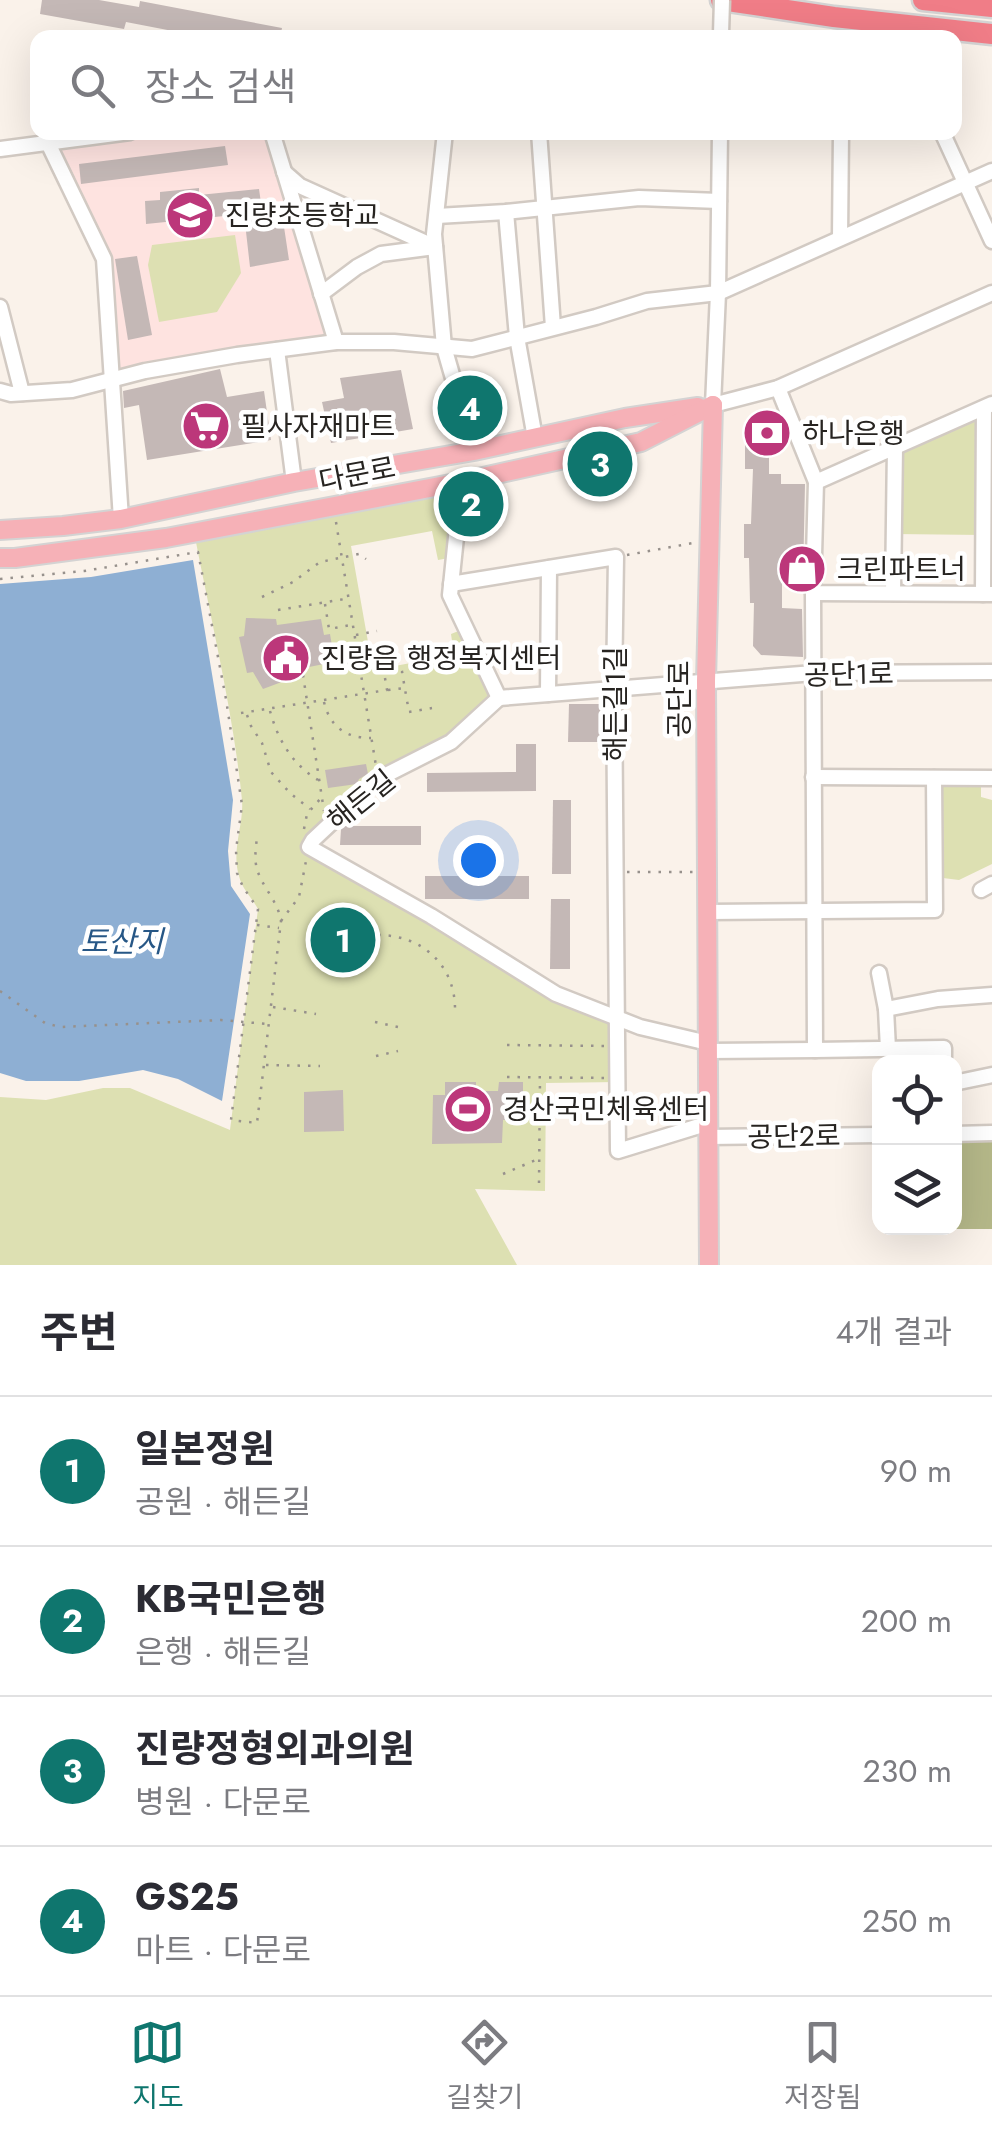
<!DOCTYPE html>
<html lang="ko">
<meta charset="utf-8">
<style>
:root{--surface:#fff;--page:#f2f2f3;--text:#2b2b33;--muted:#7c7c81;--line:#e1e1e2;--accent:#0f766e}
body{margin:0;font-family:Jost,"Noto Sans KR",sans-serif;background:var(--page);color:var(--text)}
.controls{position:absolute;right:30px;bottom:30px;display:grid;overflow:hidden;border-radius:20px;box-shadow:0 10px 40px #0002}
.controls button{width:90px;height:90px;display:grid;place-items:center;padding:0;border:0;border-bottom:2px solid var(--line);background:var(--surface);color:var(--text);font:50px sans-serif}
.you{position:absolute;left:478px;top:860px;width:35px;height:35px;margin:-25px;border:8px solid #fff;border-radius:50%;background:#1a73e8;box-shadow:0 0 0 15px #1a73e833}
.badge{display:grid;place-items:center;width:65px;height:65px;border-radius:50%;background:var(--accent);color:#fff;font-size:32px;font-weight:700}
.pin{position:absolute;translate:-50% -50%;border:5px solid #fff;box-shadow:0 2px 10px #0006}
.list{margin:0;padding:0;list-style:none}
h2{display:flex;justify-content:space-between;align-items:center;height:130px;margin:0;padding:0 40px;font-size:42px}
h2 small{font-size:32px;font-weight:400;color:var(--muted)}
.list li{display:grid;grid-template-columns:65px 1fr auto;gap:30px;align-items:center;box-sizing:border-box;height:150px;padding:0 40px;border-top:2px solid var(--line)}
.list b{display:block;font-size:38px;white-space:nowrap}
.list p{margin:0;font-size:32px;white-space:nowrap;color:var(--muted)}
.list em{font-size:32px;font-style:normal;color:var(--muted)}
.icon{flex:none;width:55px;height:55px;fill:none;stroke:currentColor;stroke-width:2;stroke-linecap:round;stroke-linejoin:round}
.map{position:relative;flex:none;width:992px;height:1265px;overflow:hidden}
.search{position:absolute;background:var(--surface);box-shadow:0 10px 40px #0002;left:30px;right:30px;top:30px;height:110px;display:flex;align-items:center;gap:25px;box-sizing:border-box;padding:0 35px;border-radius:20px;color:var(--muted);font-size:38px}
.sheet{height:730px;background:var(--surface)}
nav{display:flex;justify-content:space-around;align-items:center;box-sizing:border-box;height:140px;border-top:2px solid var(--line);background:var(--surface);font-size:28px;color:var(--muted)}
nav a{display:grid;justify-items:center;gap:5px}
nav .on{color:var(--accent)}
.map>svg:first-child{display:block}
</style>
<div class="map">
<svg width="992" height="1265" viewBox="0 0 992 1265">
<rect width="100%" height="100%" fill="#faf2ea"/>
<!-- education -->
<polygon fill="#fee3e0" points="130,132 272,133 336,342 112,380 104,259 48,143"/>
<!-- green -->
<g fill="#dde0b2">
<polygon points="235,235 241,273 217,312 159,322 148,265 152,245"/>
<polygon points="984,408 983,535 894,534 895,447"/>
<path d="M 456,483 L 454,557 L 438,560 L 432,531 L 351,546 L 373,670 L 454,655 L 451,634 L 466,628 L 499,698 L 451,742 L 378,779 L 309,847 L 556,994 L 617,1019 L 618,1082 L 546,1083 L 545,1191 L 475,1189 L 517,1265 L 0,1265 L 0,1097 L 46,1100 L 103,1088 L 130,1088 L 230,1130 L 258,909 C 252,898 242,889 239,876 C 231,850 244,825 242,800 C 233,710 211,621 194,532 Z"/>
<polygon points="934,778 981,778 981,797 992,800 992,864 959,880 935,877"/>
</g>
<!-- forest -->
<polygon fill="#b5b889" points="955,1134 992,1134 992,1229 892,1229 954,1228"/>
<!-- water -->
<polygon fill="#8eafd3" points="193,560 233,800 228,851 231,886 250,914 222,1101 178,1079 143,1070 79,1081 26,1081 0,1073 0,584 91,577"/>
<!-- building -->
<g fill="#c4b8b6">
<polygon points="42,0 99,0 139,7 140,1 282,28 280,38 209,38 126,22 124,29 40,14"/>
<polygon points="225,146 228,165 81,184 79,164"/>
<polygon points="199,188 199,195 259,189 262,210 281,207 289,260 250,267 244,214 146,224 145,201 160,200 160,192"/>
<polygon points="137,256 152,335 128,340 115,259"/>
<polygon points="220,369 227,397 264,391 271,440 147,460 139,405 124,408 123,391"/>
<polygon points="401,370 413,429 331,443 322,402 344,398 340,378"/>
<polygon points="762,414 779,418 786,436 779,440 780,445 769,446 769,474 781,474 781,484 805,484 803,579 782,578 782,608 802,609 803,657 761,655 753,646 754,603 750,603 749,558 744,558 744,524 751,524 753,469 745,469 745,435 746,426 750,420 755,415"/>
<polygon points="246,618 276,619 277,625 321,619 324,635 330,634 333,652 327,653 329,663 284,672 287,680 263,689 253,672 247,673 239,637 244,636"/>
<polygon points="569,704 604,704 604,742 568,742"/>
<polygon points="516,744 536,744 536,791 427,792 427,773 516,772"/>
<polygon points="366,764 368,774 359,779 357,784 328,788 325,770"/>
<polygon points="553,800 571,800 571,874 552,874"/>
<polygon points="343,826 421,826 421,845 340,845 341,829"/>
<rect x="425" y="876" width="104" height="23"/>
<polygon points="551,899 570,899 570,969 550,969"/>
<polygon points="445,1082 476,1082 476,1091 498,1091 499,1082 523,1082 523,1120 503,1120 502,1143 432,1144 433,1095 445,1095"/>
<polygon points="343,1090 344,1131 304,1132 304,1092"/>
</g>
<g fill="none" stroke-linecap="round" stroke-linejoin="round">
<!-- minor casing -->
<g stroke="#d2cac3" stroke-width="19">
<g id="minor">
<polyline points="272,132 336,342"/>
<polyline points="445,132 434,234 444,347 474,451"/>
<polyline points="539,132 553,327"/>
<polyline points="720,132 718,293 713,405 778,388 992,293"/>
<polyline points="942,132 992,241"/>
<polyline points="48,143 104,259 121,519"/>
<polyline points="0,149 130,132"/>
<polyline points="284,172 300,186 435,247"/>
<polyline points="506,212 517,337 535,438"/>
<polyline points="437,216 506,212 639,198 719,201"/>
<polyline points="840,238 841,132"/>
<polyline points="321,294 357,267 381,254 435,247"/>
<polyline points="0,307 22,393"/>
<polyline points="277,350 294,482"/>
<polyline points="778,388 816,482 813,593 992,594"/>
<polyline points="0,391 11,394 72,390 145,371 237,355 336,342 394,342 472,349 596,317 647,301 718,293 992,171"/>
<polyline points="816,482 992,404"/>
<polyline points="456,483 458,518 450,595 499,698"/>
<polyline points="451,584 616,557 614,689 618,1151 709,1123"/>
<polyline points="813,593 815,1050 944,1048 944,1062"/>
<polyline points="893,593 895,447"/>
<polyline points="983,594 984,408"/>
<polyline points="548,694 549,568"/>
<polyline points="499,698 451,742 378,779 313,840 309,847 431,916 556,994 640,1027 708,1043"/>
<polyline points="499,698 814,673 992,672"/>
<polyline points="813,777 992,778"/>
<polyline points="981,890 992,884"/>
<polyline points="708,912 935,910 934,778"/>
<polyline points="879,973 886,1009 888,1049"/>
<polyline points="886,1009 938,999 992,995"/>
<polyline points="708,1051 815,1050"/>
<polyline points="954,1083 992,1075"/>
<polyline points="954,1134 992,1133"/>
<polyline points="709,1137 880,1135"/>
</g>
</g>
<!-- major casing -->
<g stroke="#d4d3d3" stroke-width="22">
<g id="major">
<polyline points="0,530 63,526 121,519 294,482 474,451 625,418 698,407"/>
<polyline points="0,558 15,558 166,538 456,483 641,442 713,405"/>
<polyline points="709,1265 706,681 713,405"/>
</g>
</g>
<!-- highway casing -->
<g stroke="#d4d3d3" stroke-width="25">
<g id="highway">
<polyline points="721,0 834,17 992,34"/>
<polyline points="923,0 992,7"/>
</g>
</g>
<!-- path -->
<g stroke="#97918c" stroke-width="2.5" stroke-dasharray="2.5 8" stroke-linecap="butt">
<polyline points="336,522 376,766"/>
<polyline points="627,555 693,543"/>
<path d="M 0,579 L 84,571 L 198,552 L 226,699 L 242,805 L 236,850 L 237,873 L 243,887 L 258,909 L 231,1120 L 257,1123 L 281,921 C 278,901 262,887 257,869 C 254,859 256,847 257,837"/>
<polyline points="262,597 293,582 320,562 359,554 366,559"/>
<polyline points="325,604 329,629 351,625"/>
<polyline points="278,610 345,599"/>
<polyline points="356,635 377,631"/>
<polyline points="336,664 358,661"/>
<polyline points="424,668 402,672 409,712 432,708"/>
<polyline points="303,675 324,811"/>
<polyline points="388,690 405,688"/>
<path d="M 324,702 C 330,727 346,738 371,738"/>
<path d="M 270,711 C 278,740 292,764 318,780"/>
<polyline points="241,713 387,690 381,654"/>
<polyline points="247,715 251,726 262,743 271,772 290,793 310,809"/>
<polyline points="304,829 307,814 321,798"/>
<polyline points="627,872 694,872"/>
<polyline points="281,921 299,897 306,861"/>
<polyline points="257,925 279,928"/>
<path d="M 378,935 C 422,935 455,965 455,1009"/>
<polyline points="0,991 45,1023 60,1027 221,1020 267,1024"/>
<polyline points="273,1007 316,1014"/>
<polyline points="375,1022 398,1027"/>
<polyline points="507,1045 606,1046"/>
<polyline points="376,1056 398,1051"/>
<polyline points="266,1065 320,1066"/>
<polyline points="507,1077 606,1078"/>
<polyline points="503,1174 538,1159"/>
<polyline points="539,1183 540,1079"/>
</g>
<!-- minor -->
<use href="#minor" stroke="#fff" stroke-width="14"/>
<!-- major -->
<use href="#major" stroke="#f6b1b7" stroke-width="18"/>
<!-- highway -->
<use href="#highway" stroke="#f07d87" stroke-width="20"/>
<!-- minor-bridge casing -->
<g stroke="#d2cac3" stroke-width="19" stroke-linecap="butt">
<polyline id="minor-bridge" points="721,34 722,0"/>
</g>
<!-- minor-bridge -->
<use href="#minor-bridge" stroke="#fff" stroke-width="14"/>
</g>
<!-- icons -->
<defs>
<g id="school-disc" transform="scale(2.5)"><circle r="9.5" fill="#bc377a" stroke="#fff"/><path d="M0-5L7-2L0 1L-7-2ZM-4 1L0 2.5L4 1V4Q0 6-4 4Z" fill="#fff"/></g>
<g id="supermarket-disc" transform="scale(2.5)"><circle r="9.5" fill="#bc377a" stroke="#fff"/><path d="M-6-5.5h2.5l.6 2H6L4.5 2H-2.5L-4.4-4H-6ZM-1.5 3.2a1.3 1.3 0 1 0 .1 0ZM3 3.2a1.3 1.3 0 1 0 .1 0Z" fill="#fff"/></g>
<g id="bank-disc" transform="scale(2.5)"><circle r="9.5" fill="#bc377a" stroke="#fff"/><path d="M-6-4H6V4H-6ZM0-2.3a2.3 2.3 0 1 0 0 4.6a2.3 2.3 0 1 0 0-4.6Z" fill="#fff"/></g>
<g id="shop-disc" transform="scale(2.5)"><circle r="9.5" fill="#bc377a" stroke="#fff"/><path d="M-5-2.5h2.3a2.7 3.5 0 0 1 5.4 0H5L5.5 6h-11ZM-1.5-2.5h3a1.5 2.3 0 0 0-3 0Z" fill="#fff"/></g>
<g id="civic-disc" transform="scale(2.5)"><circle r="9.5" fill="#bc377a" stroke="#fff"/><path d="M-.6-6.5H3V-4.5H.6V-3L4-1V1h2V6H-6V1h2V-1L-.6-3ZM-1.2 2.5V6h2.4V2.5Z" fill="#fff"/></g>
<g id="stadium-disc" transform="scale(2.5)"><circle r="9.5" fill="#bc377a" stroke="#fff"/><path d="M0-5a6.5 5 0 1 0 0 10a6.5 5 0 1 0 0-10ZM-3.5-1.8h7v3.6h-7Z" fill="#fff"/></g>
</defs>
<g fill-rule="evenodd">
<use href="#school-disc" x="190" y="215"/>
<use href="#supermarket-disc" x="206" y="426"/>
<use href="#bank-disc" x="767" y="433"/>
<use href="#shop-disc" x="802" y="569"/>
<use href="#civic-disc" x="286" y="658"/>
<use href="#stadium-disc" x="468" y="1109"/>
</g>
<g text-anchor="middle" stroke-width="9" stroke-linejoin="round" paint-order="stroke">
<!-- poi labels -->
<g font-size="28" fill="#272421" stroke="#fff" text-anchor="start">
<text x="225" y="225">진량초등학교</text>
<text x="241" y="436">필사자재마트</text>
<text x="802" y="443">하나은행</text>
<text x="837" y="579">크린파트너</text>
<text x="321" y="668">진량읍 행정복지센터</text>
<text x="503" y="1119">경산국민체육센터</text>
</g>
<!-- street labels -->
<g font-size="28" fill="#272421" stroke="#fff">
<text transform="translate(357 474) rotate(-11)" y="10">다문로</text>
<text transform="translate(849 674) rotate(-1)" y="10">공단1로</text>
<text transform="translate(679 699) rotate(-90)" y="10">공단로</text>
<text transform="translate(615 704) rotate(-90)" y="10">해든길1길</text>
<text transform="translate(361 800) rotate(-39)" y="10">해든길</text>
<text transform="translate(794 1136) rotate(-1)" y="10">공단2로</text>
</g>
<!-- water labels -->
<g font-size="30" font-style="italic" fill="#275786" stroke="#fff">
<text x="122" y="952">토산지</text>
</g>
</g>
</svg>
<div class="controls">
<button><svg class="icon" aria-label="locate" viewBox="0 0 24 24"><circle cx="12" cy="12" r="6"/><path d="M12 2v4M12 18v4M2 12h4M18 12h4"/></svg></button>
<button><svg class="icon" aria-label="layers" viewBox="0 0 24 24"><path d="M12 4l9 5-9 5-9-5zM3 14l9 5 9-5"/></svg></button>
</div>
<div class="you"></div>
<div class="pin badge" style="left:343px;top:940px">1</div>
<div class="pin badge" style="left:471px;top:504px">2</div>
<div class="pin badge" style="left:600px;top:464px">3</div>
<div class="pin badge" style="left:470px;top:408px">4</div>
<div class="search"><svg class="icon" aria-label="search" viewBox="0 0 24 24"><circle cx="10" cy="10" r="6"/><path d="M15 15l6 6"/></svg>장소 검색</div>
</div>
<section class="sheet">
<h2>주변<small>4개 결과</small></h2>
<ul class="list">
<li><span class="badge">1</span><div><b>일본정원</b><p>공원 · 해든길</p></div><em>90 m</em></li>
<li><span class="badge">2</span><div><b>KB국민은행</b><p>은행 · 해든길</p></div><em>200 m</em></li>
<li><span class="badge">3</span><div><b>진량정형외과의원</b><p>병원 · 다문로</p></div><em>230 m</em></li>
<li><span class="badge">4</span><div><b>GS25</b><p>마트 · 다문로</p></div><em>250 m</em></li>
</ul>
</section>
<nav>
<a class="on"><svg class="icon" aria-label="map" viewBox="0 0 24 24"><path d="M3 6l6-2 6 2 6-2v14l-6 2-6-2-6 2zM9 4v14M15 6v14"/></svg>지도</a>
<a><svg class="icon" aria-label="directions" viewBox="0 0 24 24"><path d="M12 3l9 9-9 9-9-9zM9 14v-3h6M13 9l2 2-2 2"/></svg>길찾기</a>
<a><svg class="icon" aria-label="saved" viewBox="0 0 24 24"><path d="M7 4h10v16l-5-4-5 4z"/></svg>저장됨</a>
</nav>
